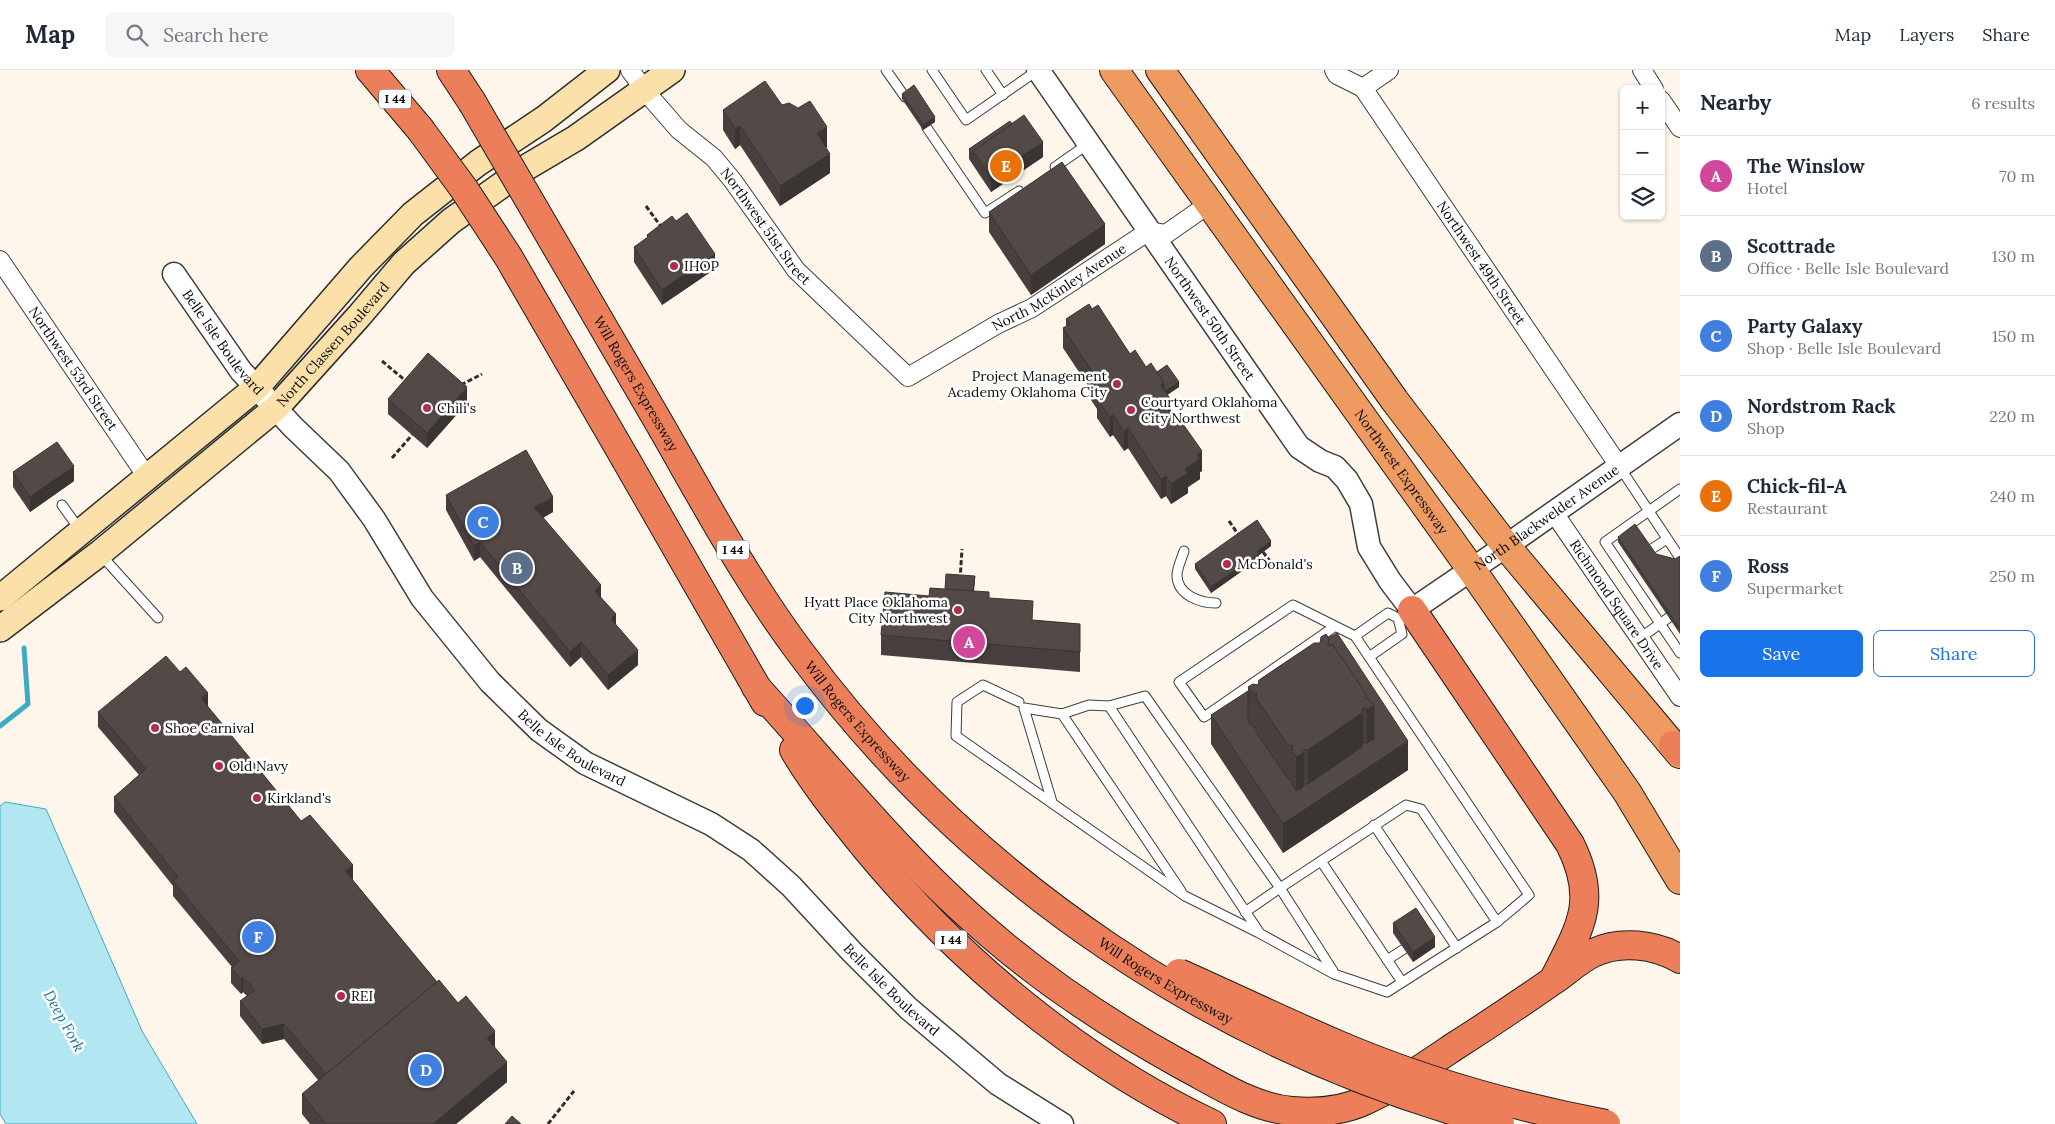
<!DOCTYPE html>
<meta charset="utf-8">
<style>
:root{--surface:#fff;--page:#f6f6f7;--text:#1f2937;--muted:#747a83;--line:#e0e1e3;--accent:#1a73e8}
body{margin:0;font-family:Lora,serif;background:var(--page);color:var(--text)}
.controls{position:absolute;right:15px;top:15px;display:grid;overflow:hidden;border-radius:8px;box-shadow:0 1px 4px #0004}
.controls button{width:45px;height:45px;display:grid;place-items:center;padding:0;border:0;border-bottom:1px solid var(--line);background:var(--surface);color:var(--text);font:25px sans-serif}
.you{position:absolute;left:804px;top:635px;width:18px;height:18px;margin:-12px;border:4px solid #fff;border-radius:50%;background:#1a73e8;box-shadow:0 0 0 8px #1a73e833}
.badge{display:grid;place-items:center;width:32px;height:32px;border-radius:50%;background:var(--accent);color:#fff;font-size:16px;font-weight:700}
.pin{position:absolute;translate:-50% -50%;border:2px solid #fff;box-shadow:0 1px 5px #0006}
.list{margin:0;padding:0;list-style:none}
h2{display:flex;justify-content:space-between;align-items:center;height:65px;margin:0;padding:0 20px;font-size:21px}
h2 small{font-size:16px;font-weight:400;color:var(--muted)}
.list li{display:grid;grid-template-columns:32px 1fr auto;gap:15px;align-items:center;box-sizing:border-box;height:80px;padding:0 20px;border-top:1px solid var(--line)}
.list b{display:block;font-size:19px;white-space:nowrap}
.list p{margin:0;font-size:16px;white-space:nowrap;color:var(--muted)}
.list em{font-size:16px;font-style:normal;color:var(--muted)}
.actions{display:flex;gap:10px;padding:15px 20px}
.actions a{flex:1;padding:11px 0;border:1px solid var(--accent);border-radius:8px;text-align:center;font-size:18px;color:var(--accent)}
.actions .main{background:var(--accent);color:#fff}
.icon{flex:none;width:28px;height:28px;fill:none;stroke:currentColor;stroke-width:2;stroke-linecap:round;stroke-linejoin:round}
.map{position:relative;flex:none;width:1680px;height:1054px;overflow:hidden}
header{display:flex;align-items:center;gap:30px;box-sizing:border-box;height:70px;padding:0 25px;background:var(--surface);border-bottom:1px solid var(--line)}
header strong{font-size:24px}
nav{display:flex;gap:28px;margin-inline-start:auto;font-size:18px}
.search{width:350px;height:45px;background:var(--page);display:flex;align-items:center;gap:12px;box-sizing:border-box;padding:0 18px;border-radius:8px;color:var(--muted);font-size:19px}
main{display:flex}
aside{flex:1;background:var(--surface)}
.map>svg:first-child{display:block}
</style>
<header>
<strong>Map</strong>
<div class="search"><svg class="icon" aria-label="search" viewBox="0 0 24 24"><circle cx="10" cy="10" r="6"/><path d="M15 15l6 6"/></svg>Search here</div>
<nav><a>Map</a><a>Layers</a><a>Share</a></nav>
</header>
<main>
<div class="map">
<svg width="1680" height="1054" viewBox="0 0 1680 1054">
<rect width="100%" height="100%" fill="#fef6ea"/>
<!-- water -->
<polygon fill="#b2e7f2" stroke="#3dabc5" points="5,732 46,739 142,961 197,1054 6,1054 0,1044 0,736"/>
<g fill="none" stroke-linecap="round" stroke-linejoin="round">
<!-- stream -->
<polyline stroke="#3dabc5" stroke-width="5" points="0,656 28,634 24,578"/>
<!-- service casing -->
<g stroke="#3e3e3e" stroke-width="11">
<g id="service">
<polyline points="886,0 905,27"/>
<polyline points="932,0 966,50 1038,0"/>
<polyline points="986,0 1003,25"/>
<polyline points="927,58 985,143 1019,121"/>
<polyline points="1055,97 1088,74"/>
<polyline points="1619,396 1680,488"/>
<polyline points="1680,419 1605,472 1680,583"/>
<polyline points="62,435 80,460"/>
<polyline points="1650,480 1667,469"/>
<path d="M 1184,481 C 1182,488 1177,498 1177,505 C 1177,525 1200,533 1216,533"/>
<polyline points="101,485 158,548"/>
<polyline points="1355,566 1388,543 1398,548 1402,564 1369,587"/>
<polyline points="1640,568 1671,546"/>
<polyline points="1019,632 983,615 957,632 956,666 1185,826 1259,863 1334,904 1387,922 1497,852 1529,825 1355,566 1293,535 1179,612 1204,647 1334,557"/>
<polyline points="1109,636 1259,862"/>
<polyline points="1052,732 1024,638 1062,644"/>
<polyline points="1374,755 1457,878"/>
<polyline points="1321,791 1280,818 1333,901"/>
<polyline points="1181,821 1062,644 1089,635 1109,636 1145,626 1280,818 1245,842"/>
<polyline points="1387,890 1404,879"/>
<polyline points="1402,912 1321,791 1406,735 1421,739 1497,852"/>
</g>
</g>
<!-- minor casing -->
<g stroke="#3e3e3e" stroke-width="20">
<g id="minor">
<path id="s1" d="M 630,0 L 645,21 L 679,60 L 714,88 L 733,111 L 796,200 L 908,307 L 998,254 L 1032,238 L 1149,161 L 1166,164 L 1209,134"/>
<path id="s2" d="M 1334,0 L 1337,5 L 1363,18 L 1619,396"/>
<polyline points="1642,0 1654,19"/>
<polyline points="1363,18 1389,0"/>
<polyline points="1661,30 1680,58"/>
<path id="s3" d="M 0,190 L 147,407"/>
<path id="s4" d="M 1554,443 L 1680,627"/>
</g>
</g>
<!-- tertiary casing -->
<g stroke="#3e3e3e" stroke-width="25">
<g id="tertiary">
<path id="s5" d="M 1038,0 L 1299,377 L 1320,391 L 1335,397 L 1347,410 L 1361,434 L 1369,477 L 1390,511 L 1412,540 L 1506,476 L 1680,354"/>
<path id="s6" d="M 174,204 L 241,301 L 293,357 L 339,401 L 374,449 L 422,528 L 490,612 L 539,660 L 585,693 L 711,754 L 751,780 L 791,816 L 852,882 L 908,938 L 998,1014 L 1062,1054"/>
</g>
</g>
<!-- secondary casing -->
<g stroke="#2d2d2d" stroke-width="28">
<g id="secondary">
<polyline points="0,528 257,317 361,197 413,144 478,93 544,49 607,0"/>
<path id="s7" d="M 0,559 L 100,483 L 276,338 L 359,246 L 404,193 L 451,151 L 527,97 L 576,68 L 672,0"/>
</g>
</g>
<!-- trunk casing -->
<g stroke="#1c1c1c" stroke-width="30">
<g id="trunk">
<path id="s8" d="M 1114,0 L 1471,499 L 1627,722 L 1680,810"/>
<polyline points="1160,0 1395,331 1506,476 1680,684"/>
</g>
</g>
<!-- motorway casing -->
<g stroke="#1c1c1c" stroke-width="30">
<g id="motorway">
<polyline points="370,0 420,59"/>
<polyline points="451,0 472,32"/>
<polyline points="626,390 765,632"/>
<path d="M 1412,540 L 1570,774 C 1598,830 1581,856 1555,907"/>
<path d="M 756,617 C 832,701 904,791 990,864 C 1048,914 1115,958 1182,995 C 1216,1013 1253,1038 1292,1041 C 1315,1043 1342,1041 1364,1031 C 1395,1017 1424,997 1452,978 C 1485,957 1518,935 1551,912 C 1565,903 1578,890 1593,883 C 1620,870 1655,874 1680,889"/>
<polyline points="1673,675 1680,682"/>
<path d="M 794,680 C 814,714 840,746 865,777 C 959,891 1079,991 1212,1054"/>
</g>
</g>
<!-- path -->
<g stroke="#2d2d2d" stroke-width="3" stroke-dasharray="5 2.5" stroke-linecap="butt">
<polyline points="646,136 662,158"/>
<polyline points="382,291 407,312"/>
<polyline points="461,315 482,304"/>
<polyline points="392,388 412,365"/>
<polyline points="1229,451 1240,467"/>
<polyline points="1263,482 1272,494"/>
<polyline points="960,510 962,479"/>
<polyline points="548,1054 574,1021"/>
</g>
<!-- service -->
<use href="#service" stroke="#fff" stroke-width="9"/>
<!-- minor -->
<use href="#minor" stroke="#fff" stroke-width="18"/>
<!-- tertiary -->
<use href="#tertiary" stroke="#fff" stroke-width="22"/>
<!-- secondary -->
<use href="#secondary" stroke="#fbe1a9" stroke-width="25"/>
<!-- trunk -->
<use href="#trunk" stroke="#ee9a60" stroke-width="28"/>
<!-- motorway -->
<use href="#motorway" stroke="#ec7f5a" stroke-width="28"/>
<!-- motorway-bridge casing -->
<g stroke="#1c1c1c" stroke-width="30" stroke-linecap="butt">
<g id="motorway-bridge">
<path id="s9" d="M 472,32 C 534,138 596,245 658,351 C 703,429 746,510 800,582 C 972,815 1221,980 1500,1054"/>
<polyline points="420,59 464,119 509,188 626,390"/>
<path d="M 1179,903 C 1233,927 1287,953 1341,976 C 1426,1012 1515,1037 1606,1054"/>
</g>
</g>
<!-- motorway-bridge -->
<use href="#motorway-bridge" stroke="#ec7f5a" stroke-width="28"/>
</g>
<!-- wall -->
<g fill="#47403e">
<polygon points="902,24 935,52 923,60 902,29"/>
<polygon points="782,35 827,77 826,77 830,103 780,136 740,75 735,79 723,60 723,40"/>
<polygon points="1012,54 1043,87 991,122 969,89 969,79"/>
<polygon points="989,142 1105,174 1031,225 989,162"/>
<polygon points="676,151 715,199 662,235 634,192 634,177 647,168 647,165"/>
<polygon points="1092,239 1130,284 1146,297 1157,302 1179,317 1167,325 1171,345 1202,401 1200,402 1200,409 1188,417 1188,423 1171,434 1166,426 1161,429 1128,378 1124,381 1113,365 1110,367 1097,348 1097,339 1091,330 1091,320 1063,278 1063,258 1066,256 1066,249"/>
<polygon points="388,329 467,333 427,378 388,344"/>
<polygon points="13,402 74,411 30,442 13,417"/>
<polygon points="446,425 553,442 543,448 601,527 638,595 608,620 581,587 570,597 480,487 474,491 446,440"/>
<polygon points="1618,467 1656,484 1675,489 1680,486 1680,564 1618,472"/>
<polygon points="1271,476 1259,485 1259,489 1211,523 1195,499 1195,494"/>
<polygon points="975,511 974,521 1033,550 1080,554 1080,602 881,585 881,565 929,526 945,519"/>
<polygon points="1321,567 1408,700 1283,783 1211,674 1211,645 1248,621 1248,617 1258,615 1320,573"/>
<polygon points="208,638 301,751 353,810 437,912 495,978 507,1012 456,1054 310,1054 302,1044 302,1024 318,1010 284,969 262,974 240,946 240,931 247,926 243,922 241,924 231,913 231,898 232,897 173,826 173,816 114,742 114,727 139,705 98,657 98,642"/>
<polygon points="1393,853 1435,877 1413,892 1393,863"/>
</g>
<!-- shaded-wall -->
<g fill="#3a3432">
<polygon points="935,47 935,52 923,60 923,55"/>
<polygon points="740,56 740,75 735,79 735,59"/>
<polygon points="827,57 827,77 817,83 817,63"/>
<polygon points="1043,72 1043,87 991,122 991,107"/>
<polygon points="830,84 830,103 780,136 780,116"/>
<polygon points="1105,154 1105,174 1031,225 1031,205"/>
<polygon points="715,184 715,199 662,235 662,220"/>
<polygon points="1179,312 1179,317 1164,327 1161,315 1164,313"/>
<polygon points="467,317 467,333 427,378 427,363"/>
<polygon points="1171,330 1171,350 1164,334"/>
<polygon points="1113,345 1113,365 1110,367 1110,347"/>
<polygon points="1128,358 1128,378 1124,381 1124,361"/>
<polygon points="1202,381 1202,401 1200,402 1200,409 1188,417 1188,423 1171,434 1171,414 1185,399 1197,384"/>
<polygon points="74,396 74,411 30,442 30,427"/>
<polygon points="1166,406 1166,426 1161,429 1161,409"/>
<polygon points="553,427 553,442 534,452 534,437"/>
<polygon points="1271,471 1271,476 1259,485 1259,489 1211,523 1211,517 1257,481"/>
<polygon points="480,472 480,487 474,491 474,476"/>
<polygon points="601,515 601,530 595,521"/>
<polygon points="616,544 616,559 611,549"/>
<polygon points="581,572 581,587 570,597 570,582"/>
<polygon points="638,580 638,595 608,620 608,605"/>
<polygon points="208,623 208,638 201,628"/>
<polygon points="1374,635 1408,671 1408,700 1283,783 1283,754 1296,745 1296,687 1304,680 1304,740 1308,737 1308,680 1363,638 1363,701 1367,698 1367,639"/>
<polygon points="353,795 353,810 345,801"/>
<polygon points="1435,867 1435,877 1413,892 1413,882"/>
<polygon points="243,907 243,922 241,924 241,909"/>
<polygon points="284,954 284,969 262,974 262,959"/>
<polygon points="495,961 495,981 487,968"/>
<polygon points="507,992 507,1012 456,1054 433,1054"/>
</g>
<!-- building -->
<g fill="#534a48" stroke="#3a3432">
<polygon points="765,11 782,35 789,33 798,38 810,31 827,57 817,63 830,84 780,116 740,56 735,59 723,40"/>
<polygon points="914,15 935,47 923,55 902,24"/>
<polygon points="1024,45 1043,72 991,107 973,81"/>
<polygon points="1010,51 1012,54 973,81 973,86 969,79"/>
<polygon points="1062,92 1105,154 1031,205 989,142"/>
<polygon points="687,143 715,184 662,220 634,177 648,167 647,165 672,146 676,151"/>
<polygon points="1089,234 1092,239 1098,235 1130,284 1135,280 1146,297 1151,293 1164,313 1161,315 1171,330 1164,334 1179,356 1183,354 1202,381 1197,384 1200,389 1185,399 1188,403 1171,414 1166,406 1161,409 1128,358 1124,361 1113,345 1110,347 1097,329 1102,326 1091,310 1096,307 1063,258 1070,254 1066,249"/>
<polygon points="428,283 467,317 427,363 388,329"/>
<polygon points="1167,295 1179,312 1165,321 1164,320 1164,313 1157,302"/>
<polygon points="57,372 74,396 30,427 13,402"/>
<polygon points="526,380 553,427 534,437 601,515 595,521 616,544 611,549 638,580 608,605 581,572 570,582 480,472 474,476 446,425"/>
<polygon points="1257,450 1271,471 1257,481 1259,484 1211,517 1195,494"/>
<polygon points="1635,454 1656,484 1675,489 1680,486 1680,559 1618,467"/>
<polygon points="946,504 975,506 973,521 945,519"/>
<polygon points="930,518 989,522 989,528 1033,531 1032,550 1080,554 1080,582 881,565 885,522 929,526"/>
<polygon points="1337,563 1408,671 1283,754 1211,645 1248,621 1248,651 1252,657 1256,657 1256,662 1288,709 1292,710 1292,715 1296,721 1302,718 1304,714 1308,714 1362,677 1363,672 1367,673 1374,669 1374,635 1370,630 1366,629 1366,624 1333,575 1329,575 1328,568"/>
<polygon points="1326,564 1329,569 1328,575 1333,575 1366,624 1365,628 1370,630 1374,635 1367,639 1363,638 1362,643 1308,680 1304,680 1302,684 1296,687 1292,681 1293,676 1288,675 1256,628 1257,623 1252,623 1248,617 1253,614 1258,615 1259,610 1314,573 1320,573 1321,567"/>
<polygon points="166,586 180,602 186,597 208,623 201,628 301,751 310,745 353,795 345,801 437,912 326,1004 284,954 262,959 240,931 255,920 243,907 241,909 231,898 239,891 173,811 178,807 114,727 146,699 98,642"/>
<polygon points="1416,838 1435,867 1413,882 1393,853"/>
<polygon points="439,910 458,933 466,926 495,961 487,968 507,992 433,1054 326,1054 302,1024"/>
<polygon points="512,1046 521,1054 505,1054"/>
</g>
<!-- markers -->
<g fill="#b32c4d" stroke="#fff" stroke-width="2">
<circle cx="674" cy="196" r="5"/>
<circle cx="1117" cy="314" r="5"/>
<circle cx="427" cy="338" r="5"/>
<circle cx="1131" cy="340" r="5"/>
<circle cx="1227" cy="494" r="5"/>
<circle cx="958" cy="540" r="5"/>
<circle cx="155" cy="658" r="5"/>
<circle cx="219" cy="696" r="5"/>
<circle cx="257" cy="728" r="5"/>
<circle cx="341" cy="926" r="5"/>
</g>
<g text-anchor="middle" stroke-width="5" stroke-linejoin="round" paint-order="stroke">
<!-- shield labels -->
<g fill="#fff" stroke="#545454" stroke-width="1">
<rect x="379" y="19.5" width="32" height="19" rx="4"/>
<rect x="717" y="470.5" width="32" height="19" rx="4"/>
<rect x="935" y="860.5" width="32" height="19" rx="4"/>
</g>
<g font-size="12" font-weight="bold" fill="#0b0b0b">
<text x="395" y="33">I 44</text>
<text x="733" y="484">I 44</text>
<text x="951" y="874">I 44</text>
</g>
<!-- street labels -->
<g font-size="14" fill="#0b0b0b" stroke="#fff">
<text dy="5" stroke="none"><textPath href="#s1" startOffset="208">Northwest 51st Street</textPath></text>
<text dy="5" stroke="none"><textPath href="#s2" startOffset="246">Northwest 49th Street</textPath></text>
<text dy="5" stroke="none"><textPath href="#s1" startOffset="592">North McKinley Avenue</textPath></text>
<text dy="5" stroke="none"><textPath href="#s5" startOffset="302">Northwest 50th Street</textPath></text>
<text dy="5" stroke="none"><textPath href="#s6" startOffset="84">Belle Isle Boulevard</textPath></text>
<text dy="5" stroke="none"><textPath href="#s7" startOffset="439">North Classen Boulevard</textPath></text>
<text dy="5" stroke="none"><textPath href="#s3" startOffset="131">Northwest 53rd Street</textPath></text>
<text dy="5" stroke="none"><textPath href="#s9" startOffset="326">Will Rogers Expressway</textPath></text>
<text dy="5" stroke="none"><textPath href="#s8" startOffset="494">Northwest Expressway</textPath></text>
<text dy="5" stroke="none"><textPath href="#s5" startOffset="829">North Blackwelder Avenue</textPath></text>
<text dy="5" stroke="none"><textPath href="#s4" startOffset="111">Richmond Square Drive</textPath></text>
<text dy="5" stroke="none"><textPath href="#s9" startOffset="731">Will Rogers Expressway</textPath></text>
<text dy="5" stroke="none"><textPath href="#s6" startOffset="624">Belle Isle Boulevard</textPath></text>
<text dy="5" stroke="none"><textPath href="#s9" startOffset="1136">Will Rogers Expressway</textPath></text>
<text dy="5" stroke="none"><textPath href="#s6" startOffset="1029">Belle Isle Boulevard</textPath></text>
</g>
<!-- poi labels -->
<g font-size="14" fill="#0b0b0b" stroke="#fff" text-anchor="start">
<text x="684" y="201">IHOP</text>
<text x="1107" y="311" text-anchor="end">Project Management<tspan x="1107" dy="16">Academy Oklahoma City</tspan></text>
<text x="1141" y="337">Courtyard Oklahoma<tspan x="1141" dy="16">City Northwest</tspan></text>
<text x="437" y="343">Chili's</text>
<text x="1237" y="499">McDonald's</text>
<text x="948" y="537" text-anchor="end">Hyatt Place Oklahoma<tspan x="948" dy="16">City Northwest</tspan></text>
<text x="165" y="663">Shoe Carnival</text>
<text x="229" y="701">Old Navy</text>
<text x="267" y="733">Kirkland's</text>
<text x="351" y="931">REI</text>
</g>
<!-- water labels -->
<g font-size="15" font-style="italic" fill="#1c7995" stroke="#fff">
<text transform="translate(64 951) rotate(61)" y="5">Deep Fork</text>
</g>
</g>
</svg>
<div class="controls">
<button>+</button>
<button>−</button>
<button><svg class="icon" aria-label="layers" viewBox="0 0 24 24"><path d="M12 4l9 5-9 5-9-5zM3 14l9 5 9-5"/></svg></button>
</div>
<div class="you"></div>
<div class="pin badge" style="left:969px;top:572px;background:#d1479c">A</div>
<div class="pin badge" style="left:517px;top:498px;background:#5c6f8a">B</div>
<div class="pin badge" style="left:483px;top:452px;background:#3f7fe0">C</div>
<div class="pin badge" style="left:426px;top:1000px;background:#3f7fe0">D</div>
<div class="pin badge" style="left:1006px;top:96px;background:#e8710a">E</div>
<div class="pin badge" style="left:258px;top:867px;background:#3f7fe0">F</div>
</div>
<aside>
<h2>Nearby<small>6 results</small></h2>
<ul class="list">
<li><span class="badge" style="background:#d1479c">A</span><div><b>The Winslow</b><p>Hotel</p></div><em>70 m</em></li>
<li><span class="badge" style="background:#5c6f8a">B</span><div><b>Scottrade</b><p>Office · Belle Isle Boulevard</p></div><em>130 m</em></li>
<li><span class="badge" style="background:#3f7fe0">C</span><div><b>Party Galaxy</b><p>Shop · Belle Isle Boulevard</p></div><em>150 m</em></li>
<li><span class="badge" style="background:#3f7fe0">D</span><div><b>Nordstrom Rack</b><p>Shop</p></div><em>220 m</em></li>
<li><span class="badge" style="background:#e8710a">E</span><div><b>Chick-fil-A</b><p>Restaurant</p></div><em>240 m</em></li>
<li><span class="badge" style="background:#3f7fe0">F</span><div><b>Ross</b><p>Supermarket</p></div><em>250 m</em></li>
</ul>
<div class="actions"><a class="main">Save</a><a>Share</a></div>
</aside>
</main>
